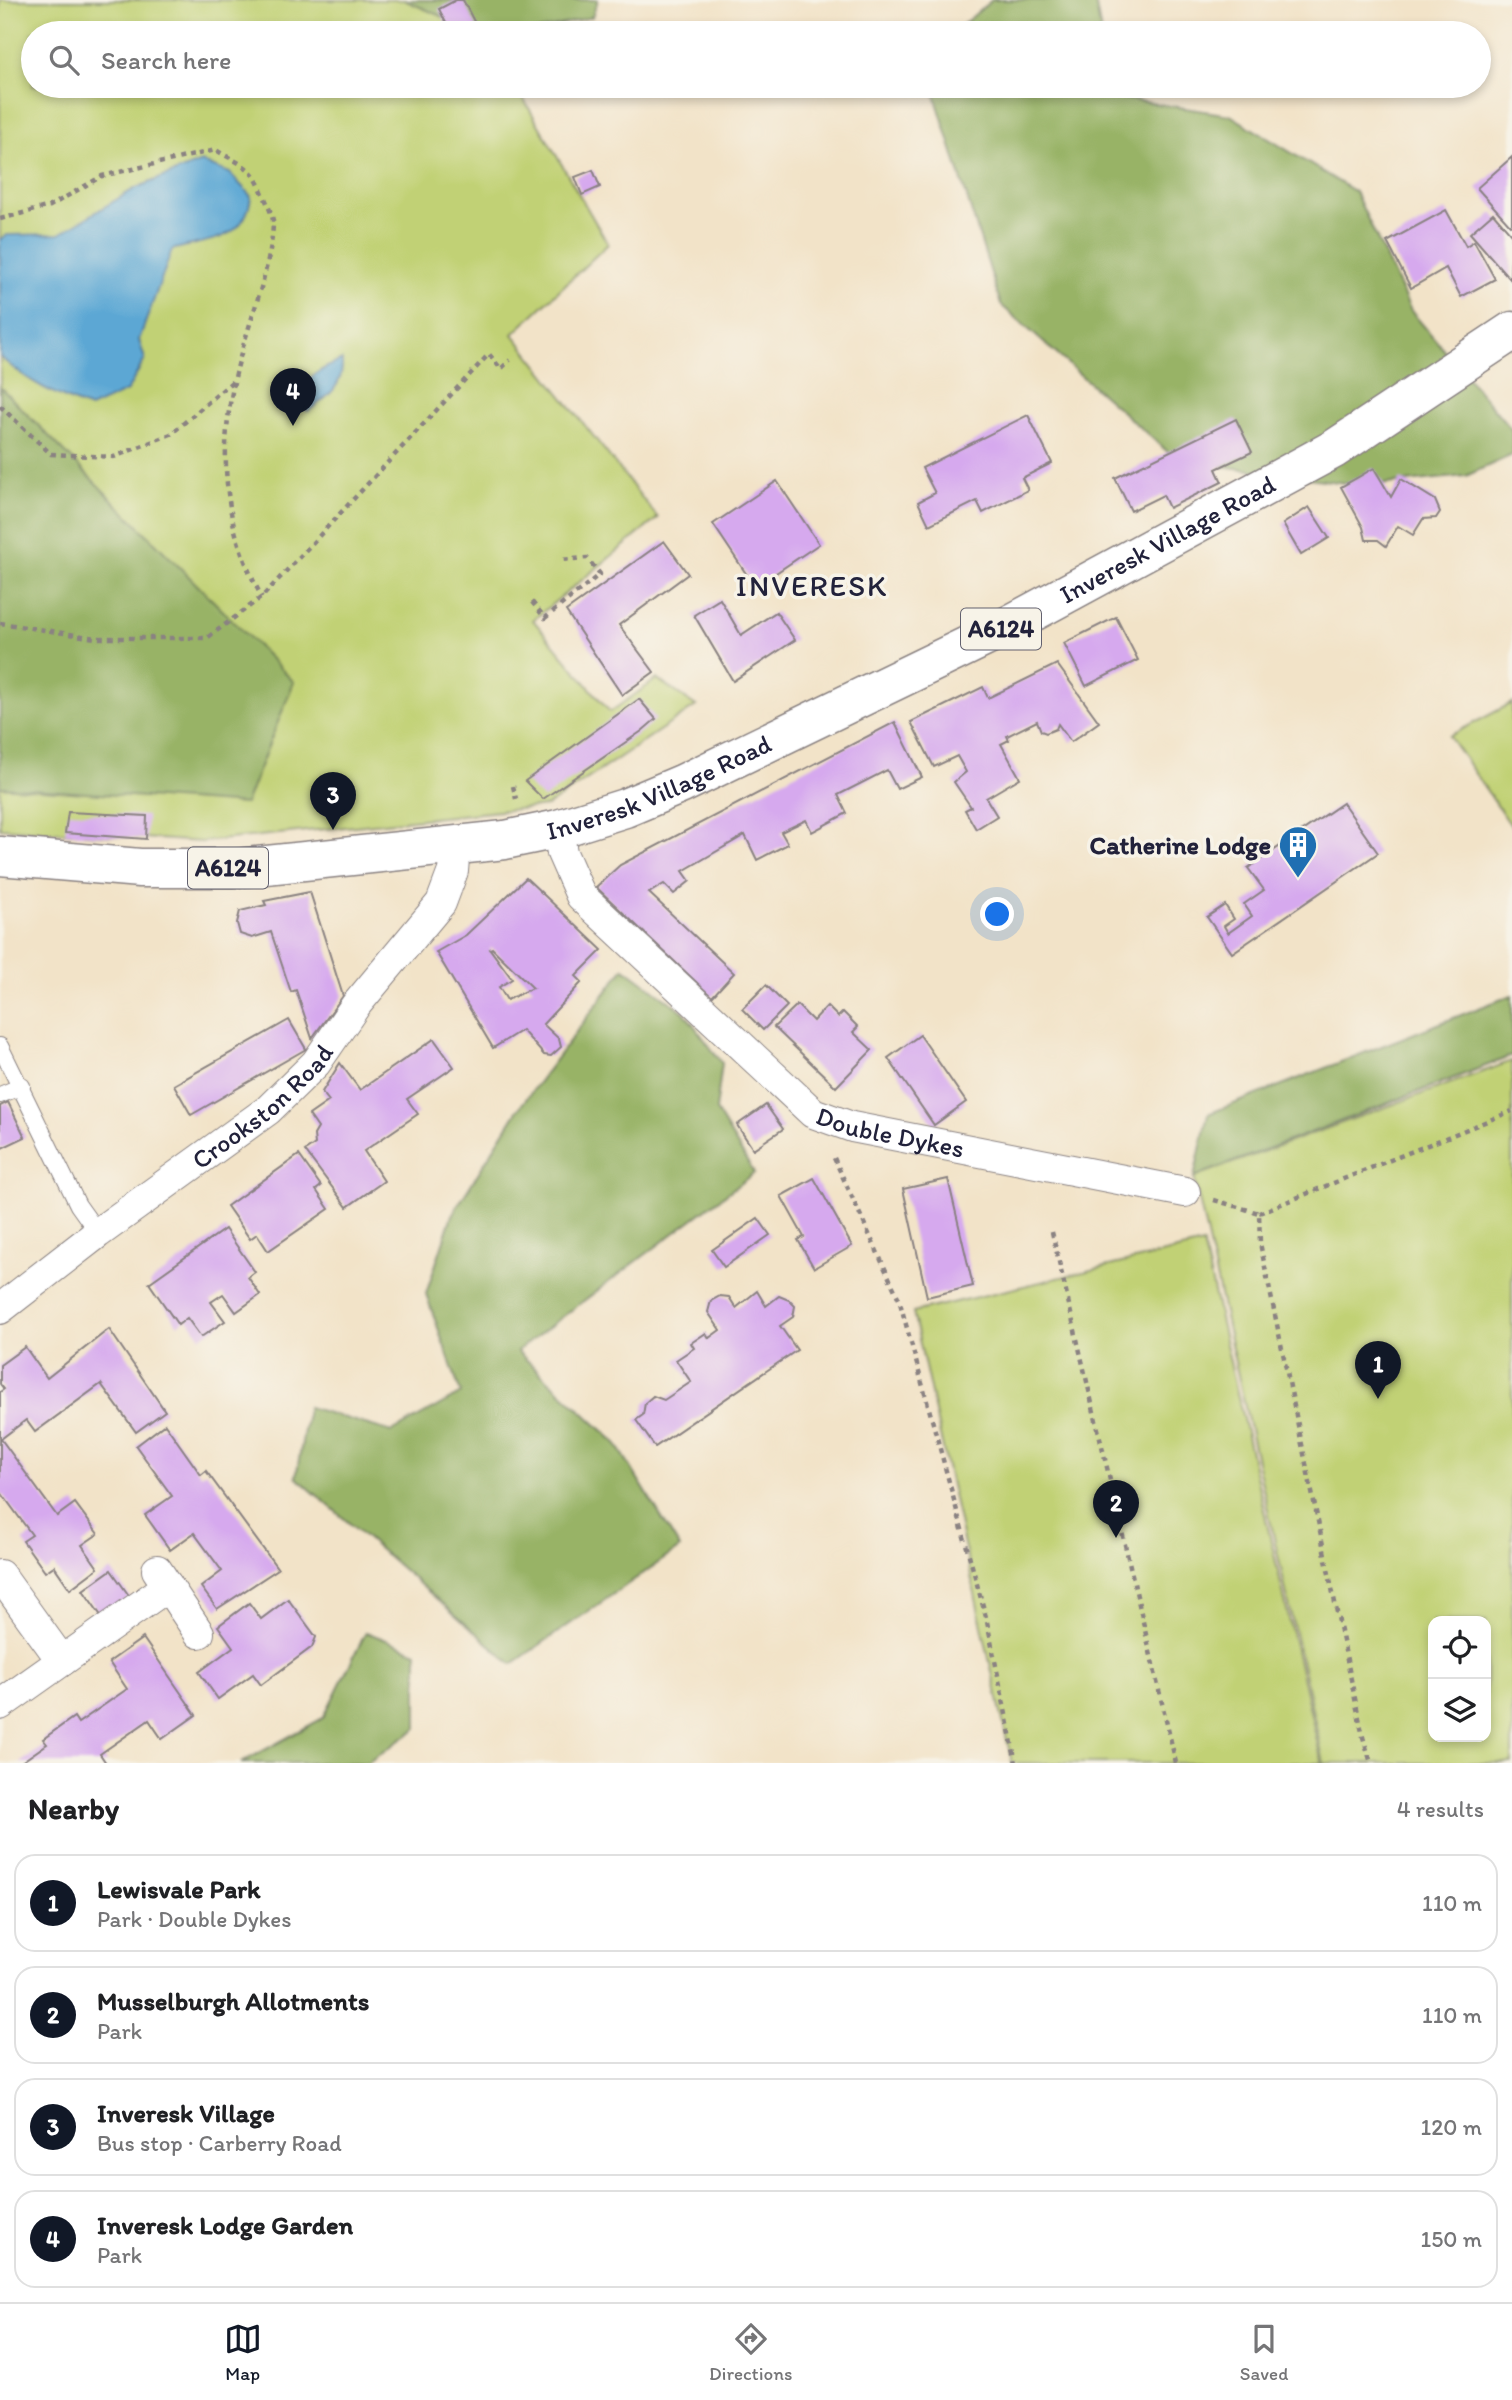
<!DOCTYPE html>
<meta charset="utf-8">
<style>
:root{--surface:#fff;--page:#f2f2f2;--text:#202124;--muted:#757577;--line:#e0e0e0;--accent:#111827}
body{margin:0;font-family:Itim,sans-serif;background:var(--page);color:var(--text)}
.controls{position:absolute;right:21px;bottom:21px;display:grid;overflow:hidden;border-radius:14px;box-shadow:0 4px 10px #0003}
.controls button{width:63px;height:63px;display:grid;place-items:center;padding:0;border:0;border-bottom:2px solid var(--line);background:var(--surface);color:var(--text);font:35px sans-serif}
.you{position:absolute;left:998px;top:915px;width:24px;height:24px;margin:-18px;border:5px solid #fff;border-radius:50%;background:#1a73e8;box-shadow:0 0 0 10px #1a73e833}
.badge{display:grid;place-items:center;width:46px;height:46px;border-radius:50%;background:var(--accent);color:#fff;font-size:23px;font-weight:700}
.pin{position:absolute;translate:-50% -58px;filter:drop-shadow(0 2px 4px #0008)}
.pin::after{content:'';position:absolute;top:37px;width:24px;height:21px;background:inherit;clip-path:polygon(0 0,100% 0,50% 100%)}
.list{margin:0;padding:0;list-style:none}
h2{display:flex;justify-content:space-between;align-items:center;height:91px;margin:0;padding:0 28px;font-size:30px}
h2 small{font-size:23px;font-weight:400;color:var(--muted)}
.list li{display:grid;grid-template-columns:46px 1fr auto;gap:21px;align-items:center;box-sizing:border-box;height:98px;margin:0 14px 14px;padding:0 14px;border:2px solid var(--line);border-radius:21px}
.list b{display:block;font-size:26px;white-space:nowrap}
.list p{margin:0;font-size:23px;white-space:nowrap;color:var(--muted)}
.list em{font-size:23px;font-style:normal;color:var(--muted)}
.icon{flex:none;width:38px;height:38px;fill:none;stroke:currentColor;stroke-width:2;stroke-linecap:round;stroke-linejoin:round}
.map{position:relative;flex:none;width:1512px;height:1763px;overflow:hidden}
.search{position:absolute;background:var(--surface);box-shadow:0 4px 10px #0003;left:21px;right:21px;top:21px;height:77px;display:flex;align-items:center;gap:18px;box-sizing:border-box;padding:0 24px;border-radius:38px;color:var(--muted);font-size:26px}
.sheet{height:539px;background:var(--surface)}
nav{display:flex;justify-content:space-around;align-items:center;box-sizing:border-box;height:98px;border-top:2px solid var(--line);background:var(--surface);font-size:19px;color:var(--muted)}
nav a{display:grid;justify-items:center;gap:4px}
nav .on{color:var(--accent)}
.map>svg:first-child{display:block}
</style>
<div class="map">
<svg width="1512" height="1763" viewBox="0 0 1512 1763">
<rect width="100%" height="100%" fill="#f7f3e8"/>
<filter id="ink" filterUnits="userSpaceOnUse"><feTurbulence type="fractalNoise" baseFrequency=".0143" numOctaves="2"/><feDisplacementMap in="SourceGraphic" scale="14" xChannelSelector="R" yChannelSelector="G"/><feConvolveMatrix kernelMatrix="1 2 1 2 8 2 1 2 1" color-interpolation-filters="sRGB"/></filter>
<filter id="wash" filterUnits="userSpaceOnUse"><feTurbulence type="fractalNoise" baseFrequency=".00686" numOctaves="4" result="noise"/><feDisplacementMap in="SourceGraphic" scale="28" xChannelSelector="R" yChannelSelector="G"/><feGaussianBlur stdDeviation="1.57" result="paint"/><feColorMatrix in="noise" values="0 0 0 0 0 0 0 0 0 0 0 0 0 0 0 0 0 1.4 0 .05"/><feComposite in="paint" operator="in"/></filter>
<g filter="url(#wash)">
<rect width="100%" height="100%" fill="#f2e3c8"/>
<!-- green -->
<g fill="#c1d174" stroke="#727a58" stroke-width="2" fill-rule="evenodd">
<polygon points="0,0 465,0 485,33 33,33 33,86 516,86 608,244 513,334 658,518 533,620 610,712 657,679 696,706 547,806 201,842 0,828"/>
<polygon points="1512,703 1512,827 1449,736"/>
<path d="M 1512,1061 L 1512,1763 L 1324,1763 L 1194,1177 ZM 1433,1621 L 1486,1621 L 1486,1737 L 1433,1737 Z"/>
<polygon points="1203,1244 1322,1763 1012,1763 913,1312"/>
</g>
<!-- forest -->
<g fill="#98b366" stroke="#5d6a50" stroke-width="2">
<polygon points="404,0 598,0 592,17 528,33 480,33"/>
<polygon points="992,0 1095,0 1101,33 953,33"/>
<polygon points="932,86 1111,86 1113,97 1230,115 1355,192 1411,311 1512,430 1512,455 1466,476 1367,486 1177,460 1001,305"/>
<polygon points="0,387 294,682 245,804 0,787"/>
<polygon points="624,968 684,1012 722,1063 716,1110 754,1173 517,1351 616,1443 680,1548 512,1664 296,1477 308,1407 392,1432 461,1393 426,1294 452,1215 517,1111"/>
<polygon points="1512,995 1512,1056 1194,1177 1208,1114"/>
<polygon points="366,1632 417,1652 417,1728 367,1763 241,1763 323,1718"/>
</g>
<!-- water -->
<g fill="#5ba7d4" stroke="#3e6488" stroke-width="2">
<path d="M 201,162 L 230,173 L 251,196 C 246,242 208,239 172,250 L 139,340 L 145,359 L 127,391 L 90,408 C 53,394 30,383 0,357 L 0,239 L 7,235 L 59,234 L 136,188 Z"/>
<path d="M 342,360 C 344,386 328,397 308,411 L 297,405 C 300,379 319,370 342,360 Z"/>
</g>
<g id="blocks">
<!-- building -->
<g fill="#d6a9ee" fill-rule="evenodd">
<polygon points="456,0 463,0 480,33 451,33 439,9"/>
<polygon points="1512,157 1512,224 1510,225 1477,188"/>
<polygon points="593,170 600,187 582,195 575,177"/>
<polygon points="1446,210 1466,246 1474,241 1495,279 1461,297 1446,268 1411,288 1387,242"/>
<polygon points="1493,213 1512,235 1510,279 1470,233"/>
<polygon points="1028,415 1052,463 1022,478 1028,490 983,513 977,501 929,525 918,502 935,493 922,468"/>
<polygon points="1236,419 1252,452 1216,469 1222,482 1169,508 1163,495 1131,511 1115,478"/>
<polygon points="1374,468 1391,497 1401,479 1435,500 1440,512 1436,518 1423,519 1413,535 1398,526 1386,546 1378,540 1366,540 1363,527 1341,487"/>
<polygon points="777,481 819,544 755,587 713,524"/>
<polygon points="1309,507 1329,538 1301,555 1283,524"/>
<polygon points="664,541 688,574 619,625 654,672 622,695 566,611"/>
<polygon points="720,599 741,635 776,612 795,640 733,681 694,615"/>
<polygon points="1116,617 1138,660 1086,686 1064,643"/>
<polygon points="1057,664 1099,722 1071,742 1058,724 1056,729 1046,733 1041,731 1037,721 1007,736 1009,740 1001,744 1020,778 986,798 997,816 976,829 965,810 971,807 954,782 966,772 957,756 934,767 911,722 983,687 988,698"/>
<polygon points="639,699 656,719 642,731 543,799 525,781"/>
<polygon points="895,722 922,777 897,789 887,770 838,795 847,813 812,832 806,820 781,832 788,844 757,860 745,835 683,871 690,881 674,894 664,884 649,893 734,973 712,997 596,887 620,865"/>
<polygon points="1343,803 1378,853 1232,953 1207,917 1225,905 1234,919 1224,926 1228,933 1252,916 1244,904 1264,890 1248,868"/>
<polygon points="68,812 147,816 146,839 65,833"/>
<path d="M 526,878 L 602,950 L 576,976 L 582,982 L 543,1024 L 559,1039 L 561,1047 L 551,1056 L 544,1055 L 522,1030 L 493,1048 L 436,952 L 466,935 ZM 492,948 L 499,955 L 533,988 L 507,1000 L 499,987 L 512,979 L 490,949 Z"/>
<polygon points="310,892 343,996 312,1038 296,990 291,992 271,932 252,938 240,934 237,923 240,911 266,905 264,901"/>
<polygon points="766,985 787,1006 763,1030 742,1009"/>
<polygon points="797,1005 813,1021 827,1006 838,1017 843,1012 858,1027 853,1032 872,1050 836,1087 774,1027"/>
<polygon points="289,1020 306,1049 191,1115 174,1085"/>
<polygon points="920,1035 966,1102 934,1125 888,1058"/>
<polygon points="434,1039 454,1067 407,1099 418,1114 364,1151 384,1181 347,1207 305,1151 315,1144 314,1135 318,1128 309,1115 329,1101 322,1092 340,1063 360,1090"/>
<polygon points="8,1102 25,1137 0,1149 0,1106"/>
<polygon points="766,1105 783,1129 753,1149 737,1125"/>
<polygon points="299,1155 321,1186 316,1190 329,1209 268,1251 257,1234 250,1239 227,1206"/>
<polygon points="814,1178 852,1246 814,1268 798,1240 804,1237 781,1196"/>
<polygon points="948,1179 973,1286 927,1297 903,1189"/>
<polygon points="758,1218 770,1235 724,1267 712,1250"/>
<polygon points="225,1229 255,1272 248,1277 260,1295 236,1312 223,1294 211,1302 225,1321 201,1337 187,1318 178,1325 149,1283"/>
<polygon points="757,1291 766,1306 779,1296 789,1300 795,1306 793,1317 780,1326 797,1350 655,1447 636,1420 643,1415 645,1403 653,1396 664,1400 691,1382 676,1360 694,1348 691,1343 706,1333 709,1338 720,1330 708,1312 711,1301 720,1296 729,1297 736,1308"/>
<polygon points="109,1329 165,1411 136,1432 101,1384 35,1432 26,1420 1,1439 57,1516 75,1503 98,1534 82,1545 98,1568 70,1589 54,1566 45,1572 23,1541 32,1535 0,1491 0,1392 4,1389 0,1384 0,1365 25,1347 47,1378"/>
<polygon points="165,1424 201,1475 206,1471 278,1569 217,1609 201,1587 222,1571 194,1533 170,1550 145,1515 172,1496 136,1446"/>
<polygon points="111,1570 130,1597 102,1617 83,1590"/>
<polygon points="288,1599 316,1637 312,1647 261,1685 253,1674 218,1699 199,1672 233,1647 218,1626 249,1603 261,1619"/>
<polygon points="143,1638 196,1715 162,1739 149,1720 100,1754 106,1763 20,1763 47,1744 43,1739 74,1717 78,1723 127,1689 109,1662"/>
</g>
</g>
</g>
<g filter="url(#ink)">
<use href="#blocks" fill-opacity="0" stroke="#8a8282" stroke-width="2"/>
<g fill="none" stroke-linecap="round" stroke-linejoin="round">
<!-- lane casing -->
<g stroke="#8a8282" stroke-width="18">
<g id="lane">
<polyline points="0,1046 78,1205 98,1233"/>
<polyline points="0,1095 22,1086"/>
</g>
</g>
<!-- street casing -->
<g stroke="#8a8282" stroke-width="32">
<g id="street">
<path id="s1" d="M 558,829 L 562,853 L 581,896 L 813,1113 L 852,1127 L 1185,1192"/>
<path id="s2" d="M 0,1309 L 98,1233 L 268,1110 L 316,1063 L 356,1005 L 441,903 L 453,871 L 455,846"/>
<polyline points="157,1570 199,1633"/>
<polyline points="0,1575 62,1661"/>
<polyline points="0,1705 168,1586"/>
</g>
</g>
<!-- primary casing -->
<g stroke="#8a8282" stroke-width="41">
<g id="primary">
<path id="s3" d="M 0,856 L 140,868 L 237,868 L 505,840 L 558,829 L 625,808 L 682,784 L 996,632 L 1334,449 L 1512,331"/>
</g>
</g>
<!-- path -->
<g stroke="#8a8282" stroke-width="4.5" stroke-dasharray="5 5" stroke-linecap="butt">
<path d="M 0,219 L 50,206 L 102,176 L 216,150 C 227,157 244,164 252,173 C 257,178 273,215 273,221 C 273,256 255,307 245,340 C 218,427 216,515 262,597"/>
<polyline points="0,406 51,454 114,457 171,434 233,381"/>
<polyline points="532,602 545,618 600,574 587,558 559,560"/>
<polyline points="0,623 95,638 207,638 262,597 489,354 501,369 510,360"/>
<polyline points="513,786 516,799"/>
<polyline points="834,1158 899,1299 986,1617 1016,1763"/>
<polyline points="1214,1200 1259,1213 1260,1243 1363,1737 1371,1763"/>
<polyline points="1259,1213 1512,1111"/>
<polyline points="1052,1232 1176,1763"/>
</g>
<!-- lane -->
<use href="#lane" stroke="#fff" stroke-width="16"/>
<!-- street -->
<use href="#street" stroke="#fff" stroke-width="30"/>
<!-- primary -->
<use href="#primary" stroke="#fff" stroke-width="38"/>
</g>
</g>
<!-- icons -->
<defs>
<g id="building-pin" transform="scale(2.0125)"><path d="M0 17L-7.5 6A9.5 9.5 0 1 1 7.5 6Z" fill="#1f6fb2" stroke="#f7f3e8"/><path d="M-4-6H4V6H1V3H-1V6H-4ZM-2.5-4.3h1.7v1.8h-1.7ZM.8-4.3h1.7v1.8H.8ZM-2.5-1h1.7V.8h-1.7ZM.8-1h1.7V.8H.8Z" fill="#fff"/></g>
</defs>
<g fill-rule="evenodd">
<use href="#building-pin" x="1298" y="845"/>
</g>
<g text-anchor="middle" stroke-width="7" stroke-linejoin="round" paint-order="stroke">
<!-- shield labels -->
<g fill="#f7f3e8" stroke="#62616f" stroke-width="2">
<rect x="961" y="608.5" width="80" height="41" rx="5"/>
<rect x="188" y="847.5" width="80" height="41" rx="5"/>
</g>
<g font-size="24" font-weight="bold" fill="#22223b">
<text x="1001" y="637">A6124</text>
<text x="228" y="876">A6124</text>
</g>
<!-- street labels -->
<g font-size="26" fill="#22223b" stroke="#f7f3e8">
<text dy="9" stroke="none"><textPath href="#s3" startOffset="1237">Inveresk Village Road</textPath></text>
<text dy="9" stroke="none"><textPath href="#s3" startOffset="670">Inveresk Village Road</textPath></text>
<text dy="9" stroke="none"><textPath href="#s2" startOffset="332">Crookston Road</textPath></text>
<text dy="9" stroke="none"><textPath href="#s1" startOffset="469">Double Dykes</textPath></text>
</g>
<!-- poi labels -->
<g font-size="26" font-weight="bold" fill="#22223b" stroke="#f7f3e8" text-anchor="end">
<text x="1271" y="854">Catherine Lodge</text>
</g>
<!-- quarter labels -->
<g font-size="30" letter-spacing="2" fill="#22223b" stroke="#f7f3e8">
<text x="812" y="596">INVERESK</text>
</g>
</g>
</svg>
<div class="controls">
<button><svg class="icon" aria-label="locate" viewBox="0 0 24 24"><circle cx="12" cy="12" r="6"/><path d="M12 2v4M12 18v4M2 12h4M18 12h4"/></svg></button>
<button><svg class="icon" aria-label="layers" viewBox="0 0 24 24"><path d="M12 4l9 5-9 5-9-5zM3 14l9 5 9-5"/></svg></button>
</div>
<div class="you"></div>
<div class="pin badge" style="left:1378px;top:1399px">1</div>
<div class="pin badge" style="left:1116px;top:1538px">2</div>
<div class="pin badge" style="left:333px;top:830px">3</div>
<div class="pin badge" style="left:293px;top:426px">4</div>
<div class="search"><svg class="icon" aria-label="search" viewBox="0 0 24 24"><circle cx="10" cy="10" r="6"/><path d="M15 15l6 6"/></svg>Search here</div>
</div>
<section class="sheet">
<h2>Nearby<small>4 results</small></h2>
<ul class="list">
<li><span class="badge">1</span><div><b>Lewisvale Park</b><p>Park · Double Dykes</p></div><em>110 m</em></li>
<li><span class="badge">2</span><div><b>Musselburgh Allotments</b><p>Park</p></div><em>110 m</em></li>
<li><span class="badge">3</span><div><b>Inveresk Village</b><p>Bus stop · Carberry Road</p></div><em>120 m</em></li>
<li><span class="badge">4</span><div><b>Inveresk Lodge Garden</b><p>Park</p></div><em>150 m</em></li>
</ul>
</section>
<nav>
<a class="on"><svg class="icon" aria-label="map" viewBox="0 0 24 24"><path d="M3 6l6-2 6 2 6-2v14l-6 2-6-2-6 2zM9 4v14M15 6v14"/></svg>Map</a>
<a><svg class="icon" aria-label="directions" viewBox="0 0 24 24"><path d="M12 3l9 9-9 9-9-9zM9 14v-3h6M13 9l2 2-2 2"/></svg>Directions</a>
<a><svg class="icon" aria-label="saved" viewBox="0 0 24 24"><path d="M7 4h10v16l-5-4-5 4z"/></svg>Saved</a>
</nav>
